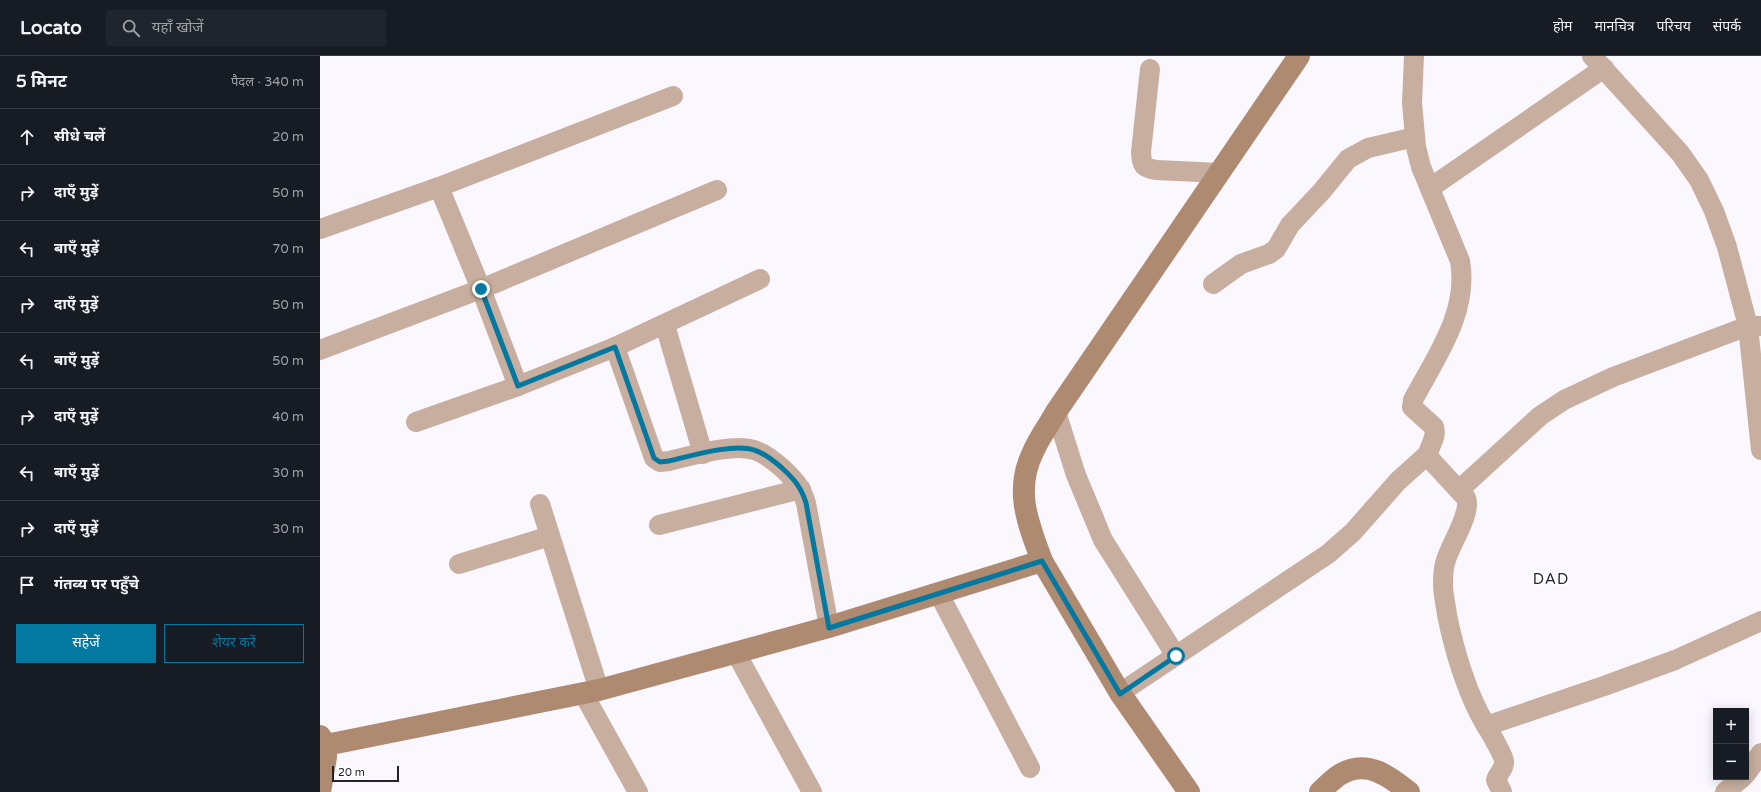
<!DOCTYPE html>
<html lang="hi">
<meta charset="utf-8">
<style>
:root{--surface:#171b24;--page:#20242c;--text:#f1f3f6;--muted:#9ea1a6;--line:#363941;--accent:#0378a1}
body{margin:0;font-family:"Varela Round","Noto Sans Devanagari",sans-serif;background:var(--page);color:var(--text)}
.controls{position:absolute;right:12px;bottom:12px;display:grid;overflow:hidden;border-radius:0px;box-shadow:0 2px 10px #0003}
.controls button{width:36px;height:36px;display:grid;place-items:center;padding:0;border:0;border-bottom:1px solid var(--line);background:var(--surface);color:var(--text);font:20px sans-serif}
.scale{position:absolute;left:12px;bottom:10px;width:67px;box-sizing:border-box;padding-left:4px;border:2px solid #262229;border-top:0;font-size:11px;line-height:14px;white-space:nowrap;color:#262229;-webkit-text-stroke:3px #fff;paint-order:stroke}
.stop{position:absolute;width:12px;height:12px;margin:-9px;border:3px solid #0378a1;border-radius:50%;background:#fff}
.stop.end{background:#0378a1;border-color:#fff;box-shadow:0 1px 4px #0008}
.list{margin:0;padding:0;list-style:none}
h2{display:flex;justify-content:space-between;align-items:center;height:52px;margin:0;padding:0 16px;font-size:17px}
h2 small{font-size:13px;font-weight:400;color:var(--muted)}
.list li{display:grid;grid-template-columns:26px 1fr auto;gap:12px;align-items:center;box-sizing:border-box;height:56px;padding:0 16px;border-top:1px solid var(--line)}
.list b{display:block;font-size:15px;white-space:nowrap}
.list em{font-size:13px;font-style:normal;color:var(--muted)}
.actions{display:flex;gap:8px;padding:12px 16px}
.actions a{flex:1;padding:9px 0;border:1px solid var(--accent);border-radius:0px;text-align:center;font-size:14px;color:var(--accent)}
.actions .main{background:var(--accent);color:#fff}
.icon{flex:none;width:22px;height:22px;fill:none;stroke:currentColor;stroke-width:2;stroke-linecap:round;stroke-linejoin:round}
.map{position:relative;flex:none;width:1441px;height:736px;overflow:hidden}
header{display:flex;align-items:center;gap:24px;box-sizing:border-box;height:56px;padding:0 20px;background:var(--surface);border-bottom:1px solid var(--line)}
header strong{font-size:19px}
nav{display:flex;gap:22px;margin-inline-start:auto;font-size:14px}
.search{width:280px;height:36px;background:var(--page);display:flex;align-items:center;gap:10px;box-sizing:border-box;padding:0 14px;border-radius:0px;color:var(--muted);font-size:15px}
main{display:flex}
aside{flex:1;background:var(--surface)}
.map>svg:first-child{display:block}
</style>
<header>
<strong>Locato</strong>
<div class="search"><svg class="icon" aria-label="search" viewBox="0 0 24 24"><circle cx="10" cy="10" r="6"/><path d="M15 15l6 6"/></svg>यहाँ खोजें</div>
<nav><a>होम</a><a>मानचित्र</a><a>परिचय</a><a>संपर्क</a></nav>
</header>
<main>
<aside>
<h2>5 मिनट<small>पैदल · 340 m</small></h2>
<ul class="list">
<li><svg class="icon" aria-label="ahead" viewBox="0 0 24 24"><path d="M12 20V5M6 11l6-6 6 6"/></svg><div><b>सीधे चलें</b></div><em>20 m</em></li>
<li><svg class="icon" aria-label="right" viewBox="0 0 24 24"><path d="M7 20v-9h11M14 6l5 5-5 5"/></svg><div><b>दाएँ मुड़ें</b></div><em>50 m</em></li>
<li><svg class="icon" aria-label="left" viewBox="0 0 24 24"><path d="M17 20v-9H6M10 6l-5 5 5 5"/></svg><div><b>बाएँ मुड़ें</b></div><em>70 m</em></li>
<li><svg class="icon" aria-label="right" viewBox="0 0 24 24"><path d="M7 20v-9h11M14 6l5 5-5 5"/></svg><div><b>दाएँ मुड़ें</b></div><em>50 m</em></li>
<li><svg class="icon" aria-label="left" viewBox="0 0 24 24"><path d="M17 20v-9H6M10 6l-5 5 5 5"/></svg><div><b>बाएँ मुड़ें</b></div><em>50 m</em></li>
<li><svg class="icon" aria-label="right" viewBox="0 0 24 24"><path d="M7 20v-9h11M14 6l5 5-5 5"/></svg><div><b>दाएँ मुड़ें</b></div><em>40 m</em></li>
<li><svg class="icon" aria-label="left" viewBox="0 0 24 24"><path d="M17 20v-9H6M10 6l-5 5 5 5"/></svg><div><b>बाएँ मुड़ें</b></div><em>30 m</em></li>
<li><svg class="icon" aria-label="right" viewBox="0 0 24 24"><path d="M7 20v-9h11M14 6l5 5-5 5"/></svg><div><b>दाएँ मुड़ें</b></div><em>30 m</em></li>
<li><svg class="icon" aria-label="arrive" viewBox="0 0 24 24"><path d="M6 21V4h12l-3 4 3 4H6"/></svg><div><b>गंतव्य पर पहुँचे</b></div></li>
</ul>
<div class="actions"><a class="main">सहेजें</a><a>शेयर करें</a></div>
</aside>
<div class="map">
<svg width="1441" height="736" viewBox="0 0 1441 736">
<rect width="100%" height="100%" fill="#fbf7ff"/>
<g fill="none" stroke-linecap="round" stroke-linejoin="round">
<!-- street -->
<g stroke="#c7ae9e" stroke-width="20">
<path d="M 1094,0 L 1092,47 L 1096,91 L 1101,111 L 1140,205 C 1149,256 1116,301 1093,344 L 1092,351 L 1114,371 C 1118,384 1106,391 1109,402 L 1146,442 C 1152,457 1130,489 1126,504 C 1123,512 1123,520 1123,528 C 1123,539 1126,549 1127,559 C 1134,593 1143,625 1159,657 C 1164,667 1183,696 1184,705 C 1185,713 1178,717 1176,724 L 1182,736"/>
<polyline points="1272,0 1360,97 1379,124 1394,155 1407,191 1428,270 1441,394"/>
<path d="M 830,13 L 821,96 C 822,110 823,112 837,114 L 899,117"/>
<polyline points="119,131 161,233 198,330"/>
<polyline points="1110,132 1284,12"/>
<polyline points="0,173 119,131 353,40"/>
<polyline points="893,228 921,208 949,198 956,193 970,169 1002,135 1028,103 1048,92 1095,81"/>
<polyline points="345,269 383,398"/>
<path d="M 295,291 L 334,402 L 340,406 L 349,405 C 371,400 413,387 434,394 C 444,397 454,405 462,412 C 474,423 481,431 486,447 L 509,571"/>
<polyline points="0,294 161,233 397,134"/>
<polyline points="736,356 756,419 783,484 856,600"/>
<polyline points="96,366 198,330 295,291 440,223"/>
<polyline points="1139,434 1220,360 1244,344 1293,321 1428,270 1441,270"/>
<polyline points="220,448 279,634"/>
<polyline points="339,469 481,433"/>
<polyline points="139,508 230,480"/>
<polyline points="619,538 710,712"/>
<polyline points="416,597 492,736"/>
<polyline points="263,637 318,736"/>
<polyline points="800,637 1008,498 1033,476 1078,425 1108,398"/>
<polyline points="1166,670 1284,630 1355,604 1441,565"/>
<polyline points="1426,718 1441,697"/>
<polyline points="1405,736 1423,721"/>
</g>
<!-- secondary -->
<g stroke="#ae8a71" stroke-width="22">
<polyline points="722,505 800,637 869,736"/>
<polyline points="0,680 6,689 6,701 0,736"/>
<path d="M 6,689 L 279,634 L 509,571 L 722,505 C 708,467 694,435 713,396 C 719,382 729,369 736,356 L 979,0"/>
<path d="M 1000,736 C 1006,730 1014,722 1021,718 C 1047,703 1069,720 1089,736"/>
</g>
</g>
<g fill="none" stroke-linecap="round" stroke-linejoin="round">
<!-- route -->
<path stroke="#0378a1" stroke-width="5" d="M 161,233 L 198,330 L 295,291 L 334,402 L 340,406 L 349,405 C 371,400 413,387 434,394 C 444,397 454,405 462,412 C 474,423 481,431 486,447 L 509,572 L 722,505 L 800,638 L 856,600"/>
</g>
<g text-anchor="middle" stroke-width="3" stroke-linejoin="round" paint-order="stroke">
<!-- quarter labels -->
<g font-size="15" letter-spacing="1" fill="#262229" stroke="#fff">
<text x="1231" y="528">DAD</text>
</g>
</g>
</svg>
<div class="controls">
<button>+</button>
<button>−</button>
</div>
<div class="scale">20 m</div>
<div class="stop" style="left:856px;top:600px"></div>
<div class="stop end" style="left:161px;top:233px"></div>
</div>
</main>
